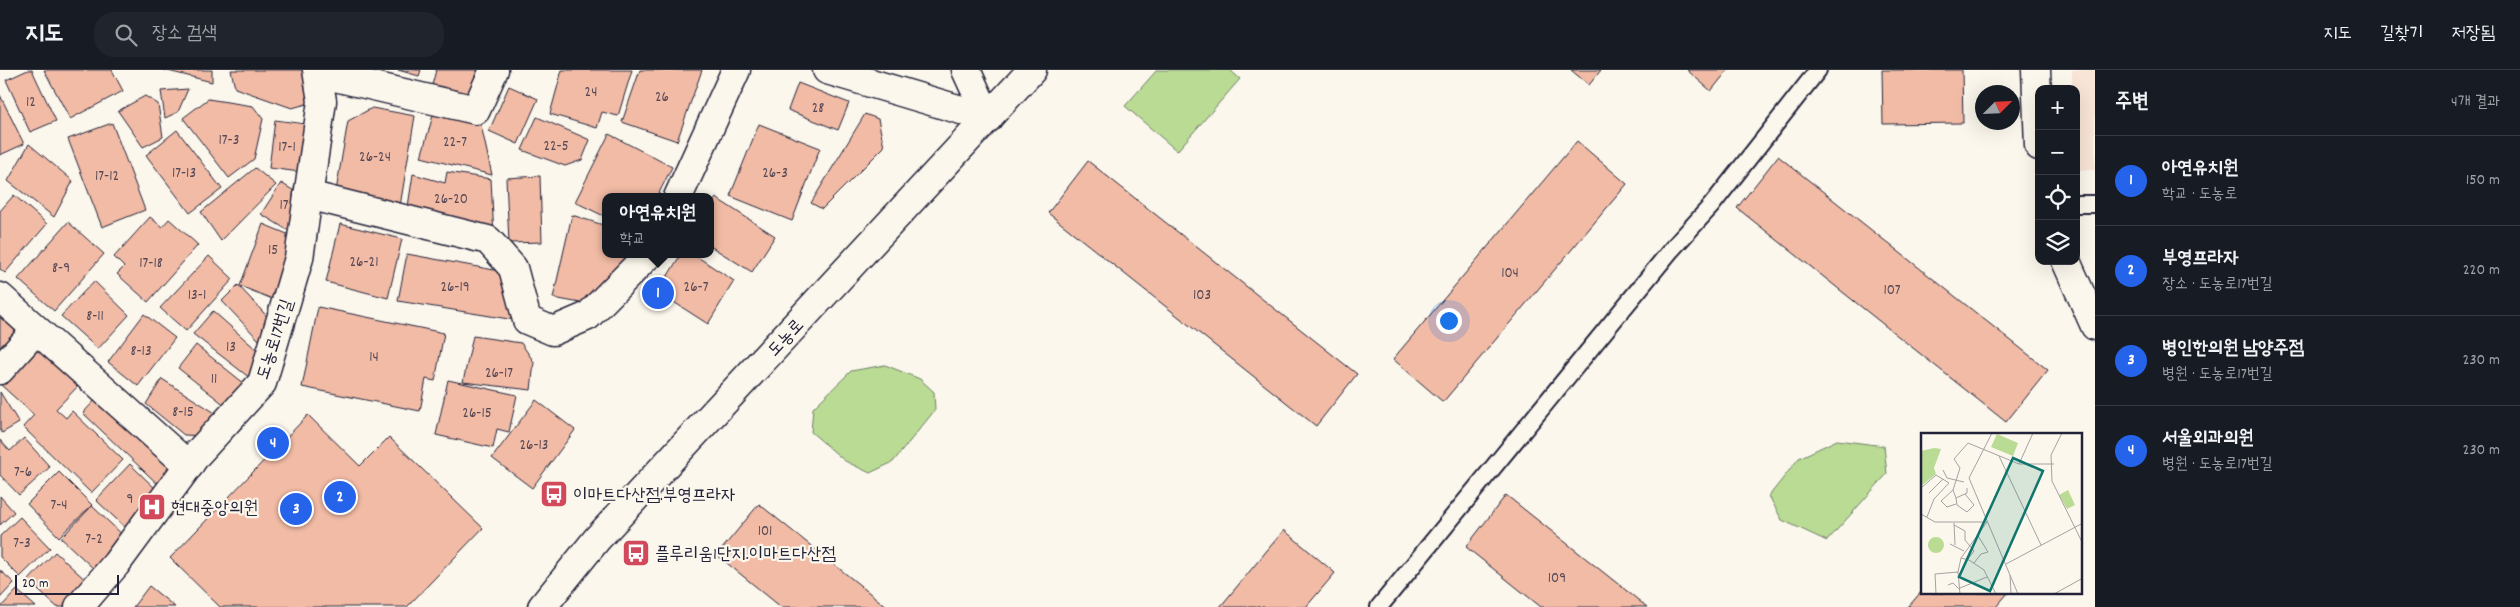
<!DOCTYPE html>
<html lang="ko">
<meta charset="utf-8">
<style>
:root{--surface:#171b24;--page:#20242c;--text:#f1f3f6;--muted:#9ea1a6;--line:#363941;--accent:#2563eb}
body{margin:0;font-family:Dekko,"Poor Story",sans-serif;background:var(--page);color:var(--text)}
.controls{position:absolute;right:15px;top:15px;display:grid;overflow:hidden;border-radius:10px;box-shadow:0 5px 20px #0002}
.controls button{width:45px;height:45px;display:grid;place-items:center;padding:0;border:0;border-bottom:1px solid var(--line);background:var(--surface);color:var(--text);font:25px sans-serif}
.compass{position:absolute;left:1975px;top:15px;width:45px;height:45px;border-radius:50%;background:var(--surface);box-shadow:0 5px 20px #0002;rotate:66deg}
.scale{position:absolute;left:15px;bottom:12px;width:104px;box-sizing:border-box;padding-left:5px;border:2px solid #22223b;border-top:0;font-size:14px;line-height:18px;white-space:nowrap;color:#22223b;-webkit-text-stroke:4px #fbf7ec;paint-order:stroke}
.you{position:absolute;left:1448px;top:250px;width:18px;height:18px;margin:-12px;border:4px solid #fff;border-radius:50%;background:#1a73e8;box-shadow:0 0 0 8px #1a73e833}
.badge{display:grid;place-items:center;width:32px;height:32px;border-radius:50%;background:var(--accent);color:#fff;font-size:16px;font-weight:700}
.pin{position:absolute;translate:-50% -50%;border:2px solid #fff;box-shadow:0 1px 5px #0006}
.popup{position:absolute;left:602px;top:123px;width:112px;height:65px;box-sizing:border-box;display:grid;place-content:center;border-radius:10px;background:var(--surface);filter:drop-shadow(0 1px 4px #0005);font-size:16px;white-space:nowrap;color:var(--muted)}
.popup b{font-size:19px;color:var(--text)}
.popup::after{content:'';position:absolute;left:50%;top:100%;margin-left:-10px;border:10px solid transparent;border-top-color:var(--surface)}
.list{margin:0;padding:0;list-style:none}
h2{display:flex;justify-content:space-between;align-items:center;height:65px;margin:0;padding:0 20px;font-size:21px}
h2 small{font-size:16px;font-weight:400;color:var(--muted)}
.list li{display:grid;grid-template-columns:32px 1fr auto;gap:15px;align-items:center;box-sizing:border-box;height:90px;padding:0 20px;border-top:1px solid var(--line)}
.list b{display:block;font-size:19px;white-space:nowrap}
.list p{margin:0;font-size:16px;white-space:nowrap;color:var(--muted)}
.list em{font-size:16px;font-style:normal;color:var(--muted)}
.icon{flex:none;width:28px;height:28px;fill:none;stroke:currentColor;stroke-width:2;stroke-linecap:round;stroke-linejoin:round}
.map{position:relative;flex:none;width:2095px;height:537px;overflow:hidden}
header{display:flex;align-items:center;gap:30px;box-sizing:border-box;height:70px;padding:0 25px;background:var(--surface);border-bottom:1px solid var(--line)}
header strong{font-size:24px}
nav{display:flex;gap:28px;margin-inline-start:auto;font-size:18px}
.search{width:350px;height:45px;background:var(--page);display:flex;align-items:center;gap:12px;box-sizing:border-box;padding:0 18px;border-radius:20px;color:var(--muted);font-size:19px}
main{display:flex}
aside{flex:1;background:var(--surface)}
.map>svg:first-child{display:block}
</style>
<header>
<strong>지도</strong>
<div class="search"><svg class="icon" aria-label="search" viewBox="0 0 24 24"><circle cx="10" cy="10" r="6"/><path d="M15 15l6 6"/></svg>장소 검색</div>
<nav><a>지도</a><a>길찾기</a><a>저장됨</a></nav>
</header>
<main>
<div class="map">
<svg width="2095" height="537" viewBox="0 0 2095 537">
<rect width="100%" height="100%" fill="#fbf7ec"/>
<filter id="ink" filterUnits="userSpaceOnUse"><feTurbulence type="fractalNoise" baseFrequency=".02" numOctaves="2"/><feDisplacementMap in="SourceGraphic" scale="10" xChannelSelector="R" yChannelSelector="G"/><feConvolveMatrix kernelMatrix="1 2 1 2 8 2 1 2 1" color-interpolation-filters="sRGB"/></filter>
<g filter="url(#ink)">
<!-- built -->
<polygon fill="#f8e5d7" points="2072,0 2095,0 2095,100 2076,100 2076,19 2072,19"/>
<!-- green -->
<g fill="#badb94" stroke="#6e7e68">
<polygon points="1157,0 1230,0 1240,9 1177,81 1125,36"/>
<polygon points="885,295 920,309 934,322 935,340 893,392 870,403 845,391 811,362 813,338 851,301"/>
<polygon points="1837,370 1884,376 1887,404 1827,471 1782,450 1769,426 1799,388"/>
</g>
<!-- building -->
<g fill="#f2bba5" stroke="#22223b">
<polygon points="28,0 32,0 56,51 30,62 6,10"/>
<polygon points="44,0 112,0 123,21 70,49"/>
<polygon points="164,0 212,0 212,12"/>
<polygon points="231,0 307,0 314,32 292,38 235,18"/>
<polygon points="398,0 421,0 419,6"/>
<polygon points="436,0 480,0 471,32 431,19"/>
<polygon points="562,0 632,0 618,46 602,42 597,58 550,44"/>
<polygon points="640,0 702,0 677,71 622,52"/>
<polygon points="1571,0 1601,0 1589,15"/>
<polygon points="1687,0 1728,0 1711,21"/>
<polygon points="1882,0 1962,0 1963,53 1883,54"/>
<polygon points="798,13 849,33 838,60 788,40"/>
<polygon points="509,16 538,29 518,74 489,61"/>
<polygon points="188,19 178,42 165,48 161,21"/>
<polygon points="0,25 24,74 0,85"/>
<polygon points="145,26 158,34 163,67 143,77 118,41"/>
<polygon points="208,29 253,36 263,49 254,89 229,108 183,48"/>
<polygon points="372,38 415,46 399,142 336,121 348,51"/>
<polygon points="434,42 481,55 492,105 421,87"/>
<polygon points="865,44 878,49 884,77 822,139 811,133"/>
<polygon points="537,47 590,70 582,90 565,96 522,80"/>
<polygon points="275,50 306,54 300,102 269,98"/>
<polygon points="112,53 145,140 102,157 68,69"/>
<polygon points="759,54 820,78 792,151 730,126"/>
<polygon points="177,60 222,119 190,143 146,85"/>
<polygon points="609,64 672,97 657,127 606,127 606,147 575,132"/>
<polygon points="1577,71 1627,114 1443,332 1393,289"/>
<polygon points="29,74 73,111 54,147 8,111"/>
<polygon points="1778,86 2048,300 2006,352 1737,138"/>
<polygon points="1088,91 1357,304 1316,356 1048,143"/>
<polygon points="255,98 276,115 221,171 201,142"/>
<polygon points="447,102 491,109 494,167 407,143 413,104 445,113"/>
<polygon points="540,106 542,172 509,173 506,108"/>
<polygon points="281,113 301,125 294,164 261,144"/>
<polygon points="14,125 47,154 5,203 0,199 0,141"/>
<polygon points="716,128 775,166 752,202 710,176 710,136"/>
<polygon points="572,145 606,156 606,184 629,184 625,201 586,234 553,228"/>
<polygon points="150,147 162,157 169,149 198,175 148,232 117,204 124,197 114,187"/>
<polygon points="68,152 104,184 54,241 18,209"/>
<polygon points="263,154 292,166 280,232 240,216"/>
<polygon points="340,154 402,169 388,228 326,212"/>
<polygon points="407,184 505,202 521,251 398,231"/>
<polygon points="681,184 693,184 734,211 708,254 658,222"/>
<polygon points="209,186 233,209 186,261 160,238"/>
<polygon points="94,211 129,245 98,279 61,246"/>
<polygon points="238,215 275,255 259,270 222,231"/>
<polygon points="318,237 444,263 435,311 426,309 420,341 302,317"/>
<polygon points="213,241 267,289 250,308 193,264"/>
<polygon points="0,242 23,264 0,282"/>
<polygon points="144,244 175,268 138,316 108,292"/>
<polygon points="473,266 521,273 534,292 531,320 463,312"/>
<polygon points="41,274 81,313 56,339 66,348 72,341 123,390 91,423 23,357 34,345 1,315"/>
<polygon points="196,275 250,318 231,340 178,298"/>
<polygon points="162,309 223,348 207,366 184,365 146,334"/>
<polygon points="448,310 517,325 509,362 497,359 493,378 436,365"/>
<polygon points="0,322 19,353 2,363 0,359"/>
<polygon points="97,328 178,406 164,420 83,343"/>
<polygon points="536,330 575,360 532,418 492,388"/>
<polygon points="308,345 360,396 389,367 483,458 407,537 220,537 170,488"/>
<polygon points="24,368 50,397 19,425 0,405 0,370 10,381"/>
<polygon points="130,394 164,427 130,462 96,430"/>
<polygon points="59,402 92,435 59,467 27,434"/>
<polygon points="1506,425 1647,537 1541,537 1466,477"/>
<polygon points="0,426 14,442 0,455"/>
<polygon points="759,434 887,537 781,537 717,485"/>
<polygon points="92,436 127,469 96,501 61,468"/>
<polygon points="20,447 50,478 20,507 0,487 0,466"/>
<polygon points="1284,460 1335,503 1306,537 1220,537"/>
<polygon points="55,482 90,514 70,537 57,537 28,511"/>
<polygon points="0,500 14,513 0,528"/>
<polygon points="149,516 175,537 133,537"/>
<polygon points="17,520 36,537 1,537"/>
<polygon points="1922,521 1922,523 2008,523 1996,537 1908,537"/>
</g>
<g fill="none" stroke-linecap="round" stroke-linejoin="round">
<!-- lane casing -->
<g stroke="#22223b" stroke-width="20">
<g id="lane">
<polyline points="2076,134 2095,134"/>
<polyline points="1379,537 1671,180 1711,136 1818,0"/>
</g>
</g>
<!-- street casing -->
<g stroke="#22223b" stroke-width="31">
<g id="street">
<polyline points="827,0 988,48"/>
<polyline points="966,0 988,48"/>
<polyline points="2036,0 2039,76"/>
<polyline points="318,3 476,40 494,0"/>
<polyline points="308,125 488,170 513,198 527,250 553,261 588,246 649,184"/>
<polyline points="678,127 736,0"/>
<polyline points="2066,191 2095,256"/>
<polyline points="0,227 189,396"/>
<polyline points="0,300 36,260"/>
<polyline points="79,537 116,494 197,384 262,313 299,188 322,31 317,0"/>
</g>
</g>
<!-- secondary casing -->
<g stroke="#22223b" stroke-width="31">
<polyline id="secondary" points="542,537 597,469 1032,0"/>
</g>
<!-- lane -->
<use href="#lane" stroke="#fbf7ec" stroke-width="16"/>
<!-- street -->
<use href="#street" stroke="#fbf7ec" stroke-width="28"/>
<!-- secondary -->
<use href="#secondary" stroke="#fbf7ec" stroke-width="28"/>
</g>
</g>
<!-- icons -->
<defs>
<g id="bus-square" transform="scale(1.4375)"><rect x="-9" y="-9" width="18" height="18" rx="4" fill="#d1495b" stroke="#fbf7ec"/><path d="M-5-6H5V4H4V6H2V4H-2V6H-4V4H-5ZM-3.5-4V0h7V-4ZM-3.5 1.2v1.5H-2V1.2ZM2 1.2v1.5H3.5V1.2Z" fill="#fff"/></g>
<g id="hospital-square" transform="scale(1.4375)"><rect x="-9" y="-9" width="18" height="18" rx="4" fill="#d1495b" stroke="#fbf7ec"/><path d="M-5-5h3v3.5h4V-5h3V5h-3V1.5h-4V5h-3Z" fill="#fff"/></g>
</defs>
<g fill-rule="evenodd">
<use href="#bus-square" x="554" y="424"/>
<use href="#hospital-square" x="152" y="437"/>
<use href="#bus-square" x="636" y="483"/>
</g>
<g text-anchor="middle" stroke-width="4.5" stroke-linejoin="round" paint-order="stroke">
<!-- number labels -->
<g font-size="15" fill="#564856">
<text x="591" y="26">24</text>
<text x="662" y="31">26</text>
<text x="31" y="36">12</text>
<text x="818" y="42">28</text>
<text x="229" y="74">17-3</text>
<text x="455" y="76">22-7</text>
<text x="556" y="80">22-5</text>
<text x="287" y="81">17-1</text>
<text x="375" y="91">26-24</text>
<text x="184" y="107">17-13</text>
<text x="775" y="107">26-3</text>
<text x="107" y="110">17-12</text>
<text x="451" y="133">26-20</text>
<text x="284" y="139">17</text>
<text x="273" y="184">15</text>
<text x="364" y="196">26-21</text>
<text x="151" y="197">17-18</text>
<text x="61" y="202">8-9</text>
<text x="1510" y="207">104</text>
<text x="455" y="221">26-19</text>
<text x="696" y="221">26-7</text>
<text x="1892" y="224">107</text>
<text x="197" y="229">13-1</text>
<text x="1202" y="229">103</text>
<text x="95" y="250">8-11</text>
<text x="231" y="281">13</text>
<text x="141" y="285">8-13</text>
<text x="374" y="291">14</text>
<text x="499" y="307">26-17</text>
<text x="214" y="313">11</text>
<text x="183" y="346">8-15</text>
<text x="477" y="347">26-15</text>
<text x="534" y="379">26-13</text>
<text x="23" y="406">7-6</text>
<text x="130" y="433">9</text>
<text x="59" y="439">7-4</text>
<text x="765" y="465">101</text>
<text x="94" y="473">7-2</text>
<text x="22" y="477">7-3</text>
<text x="1557" y="512">109</text>
</g>
<!-- street labels -->
<g font-size="18" fill="#22223b" stroke="#fbf7ec">
<text transform="translate(785 267) rotate(-47)" y="6">도농로</text>
<text transform="translate(274 269) rotate(-72)" y="6">도농로17번길</text>
</g>
<!-- poi labels -->
<g font-size="18" fill="#22223b" stroke="#fbf7ec" text-anchor="start">
<text x="573" y="430">이마트다산점.부영프라자</text>
<text x="171" y="443">현대중앙의원</text>
<text x="655" y="489">플루리움1단지.이마트다산점</text>
</g>
</g>
<!-- overview -->
<g transform="translate(1921 363)">
<rect width="161" height="161" fill="#fbf7ec"/>
<path d="M 76,1 L 97,10 L 92,23 L 70,14 ZM 13,15 L 20,16 L 13,35 L 15,41 L 0,53 L 0,18 ZM 147,57 L 154,72 L 146,76 L 138,62 ZM7 112a8 8 0 1 1 16 0a8 8 0 1 1-16 0Z" fill="#badb94"/>
<path fill="none" stroke="#a4a2a5" stroke-width="1" d="M 71,0 L 48,45 L 97,161M 141,0 L 130,22 L 131,48 L 162,111M 78,23 L 120,112M 98,31 L 112,0M 22,37 L 26,45 L 43,49M 0,55 L 15,42 L 28,50 L 13,66 L 6,84M 46,55 L 46,60 L 35,65 L 32,57 L 39,35 L 33,26 L 47,10 L 98,31 L 133,31M 32,57 L 20,68 L 26,74 L 35,71M 8,60 L 22,46M 35,65 L 36,72 L 46,79 L 53,72 L 44,61M 0,81 L 14,89 L 66,89M 33,90 L 34,112M 33,92 L 44,98 L 44,107 L 53,118 L 47,126M 29,111 L 43,118M 40,125 L 48,127 L 63,137 L 75,161M 53,130 L 60,121 L 67,119 L 56,101M 85,131 L 162,90M 89,142 L 90,161M 27,152 L 32,150 L 39,157M 39,155 L 66,144M 15,161 L 14,141 L 37,139M 39,161 L 37,139 L 40,125 L 66,89M 133,161 L 162,145"/>
<path fill="#0f766e" fill-opacity="0.15" stroke="#0f766e" stroke-width="2.5" d="M 92,25 L 122,38 L 69,158 L 38,144 Z"/>
<rect width="161" height="161" fill="none" stroke="#22223b" stroke-width="2.5"/>
</g>
</svg>
<div class="controls">
<button>+</button>
<button>−</button>
<button><svg class="icon" aria-label="locate" viewBox="0 0 24 24"><circle cx="12" cy="12" r="6"/><path d="M12 2v4M12 18v4M2 12h4M18 12h4"/></svg></button>
<button><svg class="icon" aria-label="layers" viewBox="0 0 24 24"><path d="M12 4l9 5-9 5-9-5zM3 14l9 5 9-5"/></svg></button>
</div>
<svg class="compass" viewBox="-18 -18 36 36"><path d="M0-13l5 13h-10z" fill="#e53935"/><path d="M0 13l5-13h-10z" fill="#9ea1a6"/></svg>
<div class="scale">20 m</div>
<div class="you"></div>
<div class="pin badge" style="left:658px;top:223px">1</div>
<div class="popup"><b>아연유치원</b>학교</div>
<div class="pin badge" style="left:340px;top:427px">2</div>
<div class="pin badge" style="left:296px;top:439px">3</div>
<div class="pin badge" style="left:273px;top:373px">4</div>
</div>
<aside>
<h2>주변<small>4개 결과</small></h2>
<ul class="list">
<li><span class="badge">1</span><div><b>아연유치원</b><p>학교 · 도농로</p></div><em>150 m</em></li>
<li><span class="badge">2</span><div><b>부영프라자</b><p>장소 · 도농로17번길</p></div><em>220 m</em></li>
<li><span class="badge">3</span><div><b>병인한의원 남양주점</b><p>병원 · 도농로17번길</p></div><em>230 m</em></li>
<li><span class="badge">4</span><div><b>서울외과의원</b><p>병원 · 도농로17번길</p></div><em>230 m</em></li>
</ul>
</aside>
</main>
